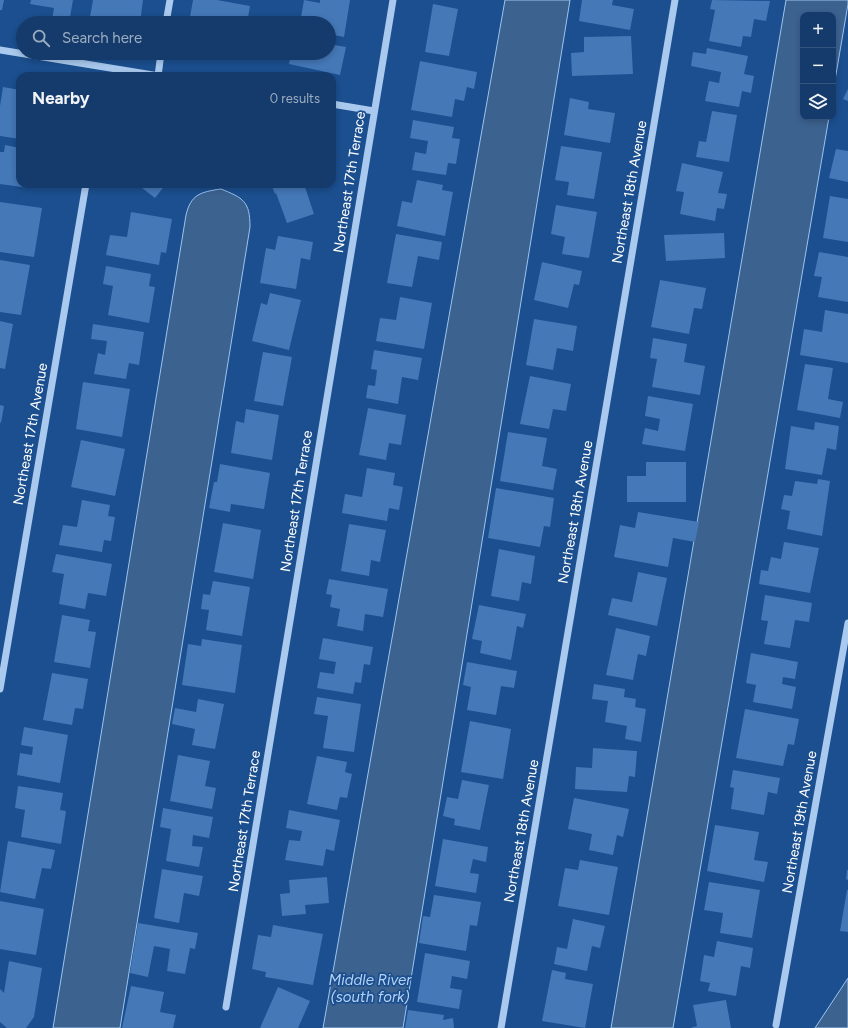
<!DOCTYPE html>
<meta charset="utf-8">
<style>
:root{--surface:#143b6b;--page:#214673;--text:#f1f3f6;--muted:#9dadc1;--line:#33557e}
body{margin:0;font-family:Figtree,sans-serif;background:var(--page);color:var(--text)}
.controls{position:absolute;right:12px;top:12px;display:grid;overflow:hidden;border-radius:8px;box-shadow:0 2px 6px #0003}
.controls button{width:36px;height:36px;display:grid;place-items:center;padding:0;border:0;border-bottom:1px solid var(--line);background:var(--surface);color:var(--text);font:20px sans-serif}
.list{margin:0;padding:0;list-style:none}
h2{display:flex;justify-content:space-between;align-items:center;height:52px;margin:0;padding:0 16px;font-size:17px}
h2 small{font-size:13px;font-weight:400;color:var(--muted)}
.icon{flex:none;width:22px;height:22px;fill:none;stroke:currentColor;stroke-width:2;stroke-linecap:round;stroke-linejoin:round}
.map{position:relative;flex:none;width:848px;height:1028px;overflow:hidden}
.search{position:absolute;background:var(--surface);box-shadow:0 2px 6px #0003;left:16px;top:16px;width:320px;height:44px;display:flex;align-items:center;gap:10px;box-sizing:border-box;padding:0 14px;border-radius:22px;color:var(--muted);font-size:15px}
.panel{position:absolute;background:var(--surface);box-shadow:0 2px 6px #0003;left:16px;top:72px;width:320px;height:116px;border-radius:12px}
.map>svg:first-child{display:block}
</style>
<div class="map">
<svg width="848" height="1028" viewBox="0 0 848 1028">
<rect width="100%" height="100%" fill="#1b4f8f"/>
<!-- water -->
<g fill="#3c6290" stroke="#9cc4f0">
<polygon points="505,0 570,0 403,1028 323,1028"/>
<polygon points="786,0 848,0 848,4 833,92 833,15 803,15 803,117 829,117 673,1028 611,1028"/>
<path d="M 221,189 C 243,198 250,201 250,227 L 120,1028 L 53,1028 L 186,215 C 191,194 201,192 221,189 Z"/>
<polygon points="848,978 848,1028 815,1028"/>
</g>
<!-- building -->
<g fill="#4478b7">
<polygon points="0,0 4,0 2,10 0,10"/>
<polygon points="31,0 73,0 69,23 52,20 54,8 30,4"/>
<polygon points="93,0 143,0 140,23 89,23"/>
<polygon points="193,0 217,0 250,6 247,23 212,23 213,21 190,17"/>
<polygon points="304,0 320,3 320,0 350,0 344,37 329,34 329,23 300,23"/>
<polygon points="582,0 613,0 612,5 634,9 630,30 579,21"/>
<polygon points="712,0 770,1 766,21 754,19 751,37 743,36 741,47 709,41 715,10 710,9"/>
<polygon points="433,4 458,9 449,56 425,52"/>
<polygon points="631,36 633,74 572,76 571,53 584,52 584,37"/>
<polygon points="329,44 346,47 340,75 289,64 291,53 329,53"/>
<polygon points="707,48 748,56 744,74 754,76 751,93 742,91 739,107 705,101 709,81 719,83 721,72 691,66 693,52 706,54"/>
<polygon points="420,61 477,72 474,89 467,87 464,101 455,99 452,117 411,110"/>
<polygon points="3,87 20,90 20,139 0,136 0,106"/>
<polygon points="848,89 848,101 843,99"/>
<polygon points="570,98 589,102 588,109 615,113 610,143 564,135"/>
<polygon points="712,111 737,115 729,162 696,157 699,141 706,142"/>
<polygon points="413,120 454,127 452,138 460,139 456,164 448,163 446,175 412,170 415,152 426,154 428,141 410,138"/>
<polygon points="5,145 20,148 20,184 29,184 29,188 0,184 0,152 4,152"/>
<polygon points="561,146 602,152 594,199 567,195 569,182 555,180"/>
<polygon points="836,149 848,151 848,182 829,178"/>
<polygon points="682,163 723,172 718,193 727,194 724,209 717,208 715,221 680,214 684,192 676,191"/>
<polygon points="417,180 443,185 442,190 453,192 445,236 397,226 402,201 412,203"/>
<polygon points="137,184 166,184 155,198"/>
<polygon points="271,184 304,184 314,214 287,223 276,193 275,194"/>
<polygon points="830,196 848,199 848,242 823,238"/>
<polygon points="0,202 42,208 34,257 0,252"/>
<polygon points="556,205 597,212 589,258 562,254 565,237 551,234"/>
<polygon points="131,212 172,219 166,253 161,252 159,265 106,255 110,235 127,237"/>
<polygon points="724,233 725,258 666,261 664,235"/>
<polygon points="396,234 442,242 439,260 418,256 412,287 387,283"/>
<polygon points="278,236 313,242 310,260 301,258 296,289 260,283 266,248 275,250"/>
<polygon points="819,252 848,257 848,302 818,297 822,277 814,276"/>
<polygon points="0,260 30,265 21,315 0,312"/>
<polygon points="542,262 582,271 579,285 574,284 568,308 534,300"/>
<polygon points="106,266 151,274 149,286 155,287 149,323 108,315 113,286 103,284"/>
<polygon points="660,280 706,288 702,309 694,308 689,334 651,327"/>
<polygon points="270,293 301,300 289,350 252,341 261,303 267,305"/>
<polygon points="400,297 432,303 424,349 376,341 380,318 396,320"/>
<polygon points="825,310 848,314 848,363 800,355 804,329 822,332"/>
<polygon points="534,319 577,326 573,351 557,348 553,370 526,365"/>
<polygon points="0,321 13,324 5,369 0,368"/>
<polygon points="93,324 144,332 139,365 129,363 126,379 94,374 98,353 105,355 107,341 91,339"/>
<polygon points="653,338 687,344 684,362 705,366 700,395 652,387 657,359 650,358"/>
<polygon points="374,350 422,358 418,380 402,377 398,404 366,398 368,385 375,386 377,370 371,369"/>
<polygon points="263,352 292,357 283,406 254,401"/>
<polygon points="805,364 833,368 828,399 843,402 840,418 797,410"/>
<polygon points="530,376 571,384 566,411 553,409 549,429 520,424"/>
<polygon points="83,382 130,389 122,437 76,429"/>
<polygon points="648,396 693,404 685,451 642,444 645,428 658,431 660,419 645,416"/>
<polygon points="0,405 4,406 1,423 0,422"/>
<polygon points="368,408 406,415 401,445 389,443 386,460 359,455"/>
<polygon points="246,409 279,415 272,460 231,453 236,421 244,423"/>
<polygon points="815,422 839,426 836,450 827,448 822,475 785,469 791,426 814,430"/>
<polygon points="508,432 547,438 542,466 557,469 553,490 500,481"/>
<polygon points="81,440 125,449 115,496 71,487"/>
<polygon points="646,462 686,462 686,502 627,502 627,476 646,476"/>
<polygon points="220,464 270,473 264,509 231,504 230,512 209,508 214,482 217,482"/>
<polygon points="367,468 395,473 393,485 403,487 399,510 389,508 387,521 342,513 345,494 362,497"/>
<polygon points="818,479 830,481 822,536 787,529 790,511 781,509 784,495 792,496 795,481 817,484"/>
<polygon points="496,488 554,498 550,527 544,526 540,547 488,538"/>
<polygon points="82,500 110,505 108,516 115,517 111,541 104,540 102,552 59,545 63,525 77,527"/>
<polygon points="638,512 699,522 695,542 673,538 668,567 614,557 620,525 635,528"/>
<polygon points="223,523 261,530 253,579 214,572"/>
<polygon points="349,524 386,530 380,562 371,560 369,576 341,571"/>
<polygon points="784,542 819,548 810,593 759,584 761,570 768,571 771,557 781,559"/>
<polygon points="499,549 535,556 531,584 522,582 519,601 491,596"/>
<polygon points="56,554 112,564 106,596 88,593 85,609 59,604 64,574 52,572"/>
<polygon points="638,572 667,578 657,626 608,615 612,598 632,602"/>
<polygon points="329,579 388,589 383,617 365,614 363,631 337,626 340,609 330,607 332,595 326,594"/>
<polygon points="213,581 250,587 242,636 206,630 209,610 201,609 203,594 210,595"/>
<polygon points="765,595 812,603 809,622 795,620 790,648 764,644 768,621 761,620"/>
<polygon points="479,605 526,614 523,628 517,626 511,660 480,653 482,641 472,639"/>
<polygon points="62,615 90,620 88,631 96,632 90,668 54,662"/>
<polygon points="616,628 650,636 646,656 638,654 633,680 606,675"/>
<polygon points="323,638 373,647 370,665 364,664 361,683 355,682 353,694 317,688 320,672 334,674 336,662 319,659"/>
<polygon points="202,639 242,645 235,693 182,685 188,644 201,646"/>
<polygon points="751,653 798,662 795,679 783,677 782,684 796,687 792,709 753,702 756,685 746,683"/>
<polygon points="467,662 517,671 514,688 501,686 496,715 467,710 471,687 463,685"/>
<polygon points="52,673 88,679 83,709 75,708 72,725 43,720"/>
<polygon points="594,684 625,689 624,697 636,699 635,707 646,709 641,742 625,739 627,726 605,722 608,701 592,699"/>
<polygon points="317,697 361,704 354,752 323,748 328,716 314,714"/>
<polygon points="198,699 224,704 215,749 192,745 195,729 172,724 175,708 196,712"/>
<polygon points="745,709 799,719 794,745 788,744 783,766 736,758"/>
<polygon points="470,721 511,729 503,779 461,772"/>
<polygon points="24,727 68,735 60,783 17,775 20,753 32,755 33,747 21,745"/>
<polygon points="593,748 637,751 635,777 629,776 627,792 575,789 576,767 592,768"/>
<polygon points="178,755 210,761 205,786 216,788 212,809 170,801"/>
<polygon points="317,756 347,762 345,772 352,774 347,798 340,797 337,810 307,804"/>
<polygon points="733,770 780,778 777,794 768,792 764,815 731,809 734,788 730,787"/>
<polygon points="462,780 489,785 480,830 454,825 455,819 443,816 447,797 458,799"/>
<polygon points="18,786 63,793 60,810 66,811 61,844 21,837 25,810 15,808"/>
<polygon points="574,798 629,809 623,837 617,835 613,855 589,850 592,834 568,829"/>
<polygon points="163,808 213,817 209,838 193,835 192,846 203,847 199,867 166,861 171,829 160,827"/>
<polygon points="289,810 340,820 334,851 326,849 323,866 285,860 289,840 300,841 302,831 286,828"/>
<polygon points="715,825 759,832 754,860 768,862 764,882 707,871"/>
<polygon points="443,839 488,847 486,862 473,859 470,873 479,874 476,893 435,886"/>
<polygon points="8,841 55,850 51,869 42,868 35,899 0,892"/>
<polygon points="580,860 618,867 609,915 558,906 565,868 578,870"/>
<polygon points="162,869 203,876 199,896 184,893 179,923 154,918"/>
<polygon points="847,870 848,870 848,880 846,879"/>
<polygon points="327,877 329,903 305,905 306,914 282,916 280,894 290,893 289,880"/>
<polygon points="709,882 760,890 752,938 720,933 723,913 704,910"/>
<polygon points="847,890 848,890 848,932 840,931"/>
<polygon points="434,895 481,902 477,926 470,925 466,951 419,943 423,916 430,917"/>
<polygon points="0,901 44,909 36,955 0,949"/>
<polygon points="573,919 605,926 600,948 592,946 587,971 554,964 557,947 567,949"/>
<polygon points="138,923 198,933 195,949 190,948 185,974 167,971 170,949 154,946 148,977 130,973"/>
<polygon points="273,925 323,934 313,985 265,977 266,972 252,969 258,935 271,937"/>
<polygon points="717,941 753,948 750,968 741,966 736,996 708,991 710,983 700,981 704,955 714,957"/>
<polygon points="425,953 470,961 467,979 452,976 450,988 462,990 459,1009 417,1002"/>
<polygon points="9,961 42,968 34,1017 26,1028 7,1028 0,1022 0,989 4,993"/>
<polygon points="552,970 566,973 565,979 593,984 585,1028 542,1021"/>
<polygon points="131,986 164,992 160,1012 176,1015 173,1028 122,1028"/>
<polygon points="278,987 310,1001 298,1028 260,1028"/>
<polygon points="726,1000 731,1028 690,1028 697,1026 693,1005"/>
<polygon points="408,1010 444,1015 443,1020 453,1018 454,1028 405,1028"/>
</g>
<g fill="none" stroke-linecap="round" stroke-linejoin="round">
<!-- minor -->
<g stroke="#a9c9ee" stroke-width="7">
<polyline points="166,23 170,0"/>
<polyline points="0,50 159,76"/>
<polyline points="158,76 161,53"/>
<polyline points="332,104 374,111"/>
<polyline points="0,689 86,184"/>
<polyline points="226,1007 393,0"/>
<polyline points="776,1025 848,623"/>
<polyline points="501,1028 675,0"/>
</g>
</g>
<g text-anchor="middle" stroke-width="3.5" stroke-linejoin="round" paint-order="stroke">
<!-- street labels -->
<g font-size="14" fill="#fff" stroke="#1b4f8f">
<text transform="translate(349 182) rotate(-81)" y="5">Northeast 17th Terrace</text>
<text transform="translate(629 192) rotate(-80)" y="5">Northeast 18th Avenue</text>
<text transform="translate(30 434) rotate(-80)" y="5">Northeast 17th Avenue</text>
<text transform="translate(296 501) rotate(-81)" y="5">Northeast 17th Terrace</text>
<text transform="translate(575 512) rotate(-80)" y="5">Northeast 18th Avenue</text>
<text transform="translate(244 821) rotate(-81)" y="5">Northeast 17th Terrace</text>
<text transform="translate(799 822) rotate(-80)" y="5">Northeast 19th Avenue</text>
<text transform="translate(521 831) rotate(-80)" y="5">Northeast 18th Avenue</text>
</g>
<!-- water labels -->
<g font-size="15" font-style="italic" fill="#b5d3f5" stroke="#1b4f8f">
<text x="370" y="985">Middle River<tspan x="370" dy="17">(south fork)</tspan></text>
</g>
</g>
</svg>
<div class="controls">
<button>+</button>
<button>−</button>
<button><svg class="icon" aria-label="layers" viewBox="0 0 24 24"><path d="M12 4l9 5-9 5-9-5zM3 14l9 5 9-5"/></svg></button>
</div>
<div class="search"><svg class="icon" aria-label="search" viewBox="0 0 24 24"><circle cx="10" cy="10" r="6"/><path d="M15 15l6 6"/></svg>Search here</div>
<section class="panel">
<h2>Nearby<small>0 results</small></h2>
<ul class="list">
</ul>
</section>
</div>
